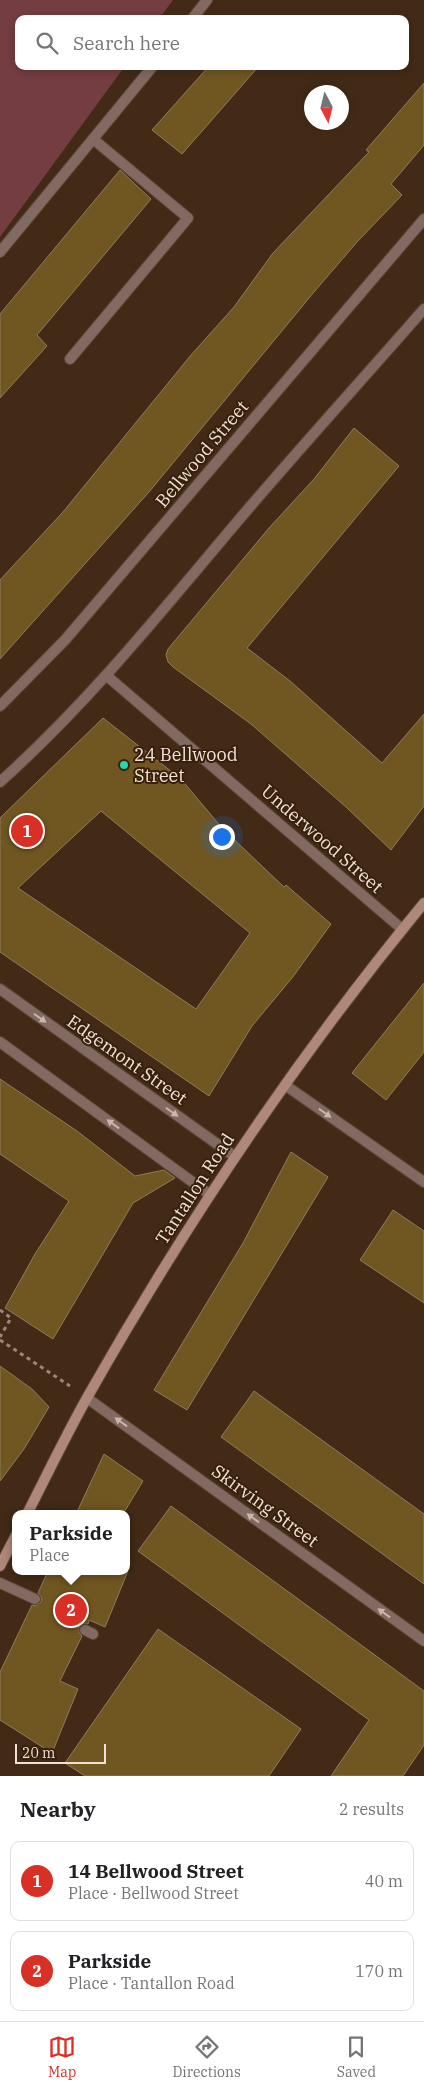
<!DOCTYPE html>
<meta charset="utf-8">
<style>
:root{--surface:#fff;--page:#f6f6f6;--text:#202124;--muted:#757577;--line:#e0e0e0;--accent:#d93025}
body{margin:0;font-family:"IBM Plex Serif",serif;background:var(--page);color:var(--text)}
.compass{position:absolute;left:304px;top:85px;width:45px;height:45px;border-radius:50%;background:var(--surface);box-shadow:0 2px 8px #0003;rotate:173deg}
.scale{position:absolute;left:15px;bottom:12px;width:91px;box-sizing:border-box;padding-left:5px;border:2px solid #f1e1d5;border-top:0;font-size:14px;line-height:18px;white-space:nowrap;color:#f1e1d5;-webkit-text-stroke:4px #37200c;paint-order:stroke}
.you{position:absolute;left:221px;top:836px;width:18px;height:18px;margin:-12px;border:4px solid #fff;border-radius:50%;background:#1a73e8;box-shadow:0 0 0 8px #1a73e833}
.badge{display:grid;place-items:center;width:32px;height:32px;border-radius:50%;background:var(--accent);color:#fff;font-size:16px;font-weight:700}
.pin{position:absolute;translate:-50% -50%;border:2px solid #fff;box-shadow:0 1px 5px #0006}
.popup{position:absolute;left:12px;top:1510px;width:118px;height:65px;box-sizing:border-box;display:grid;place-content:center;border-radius:10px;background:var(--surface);filter:drop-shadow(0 1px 4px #0005);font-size:16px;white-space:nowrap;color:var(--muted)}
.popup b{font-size:19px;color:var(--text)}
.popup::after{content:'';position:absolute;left:50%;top:100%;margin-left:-10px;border:10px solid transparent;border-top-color:var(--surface)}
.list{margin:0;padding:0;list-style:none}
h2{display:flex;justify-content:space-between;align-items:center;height:65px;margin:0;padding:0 20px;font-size:21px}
h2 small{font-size:16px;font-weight:400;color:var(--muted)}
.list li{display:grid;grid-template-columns:32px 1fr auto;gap:15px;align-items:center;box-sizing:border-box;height:80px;margin:0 10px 10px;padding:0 10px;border:1px solid var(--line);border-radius:10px}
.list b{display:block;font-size:19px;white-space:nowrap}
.list p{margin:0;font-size:16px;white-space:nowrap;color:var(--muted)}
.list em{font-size:16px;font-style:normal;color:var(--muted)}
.icon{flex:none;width:28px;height:28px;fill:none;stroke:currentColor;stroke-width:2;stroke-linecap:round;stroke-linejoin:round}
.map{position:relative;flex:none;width:424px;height:1776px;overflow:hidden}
.search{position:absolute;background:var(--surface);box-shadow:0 2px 8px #0003;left:15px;right:15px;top:15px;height:55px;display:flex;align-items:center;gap:12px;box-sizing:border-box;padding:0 18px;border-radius:10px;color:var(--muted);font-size:19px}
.sheet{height:245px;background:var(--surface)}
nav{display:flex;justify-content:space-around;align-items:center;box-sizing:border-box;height:70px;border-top:1px solid var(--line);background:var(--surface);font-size:14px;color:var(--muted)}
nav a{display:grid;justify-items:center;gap:2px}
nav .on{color:var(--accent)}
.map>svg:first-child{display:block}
</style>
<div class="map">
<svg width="424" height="1776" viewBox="0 0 424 1776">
<rect width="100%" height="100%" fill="#422a16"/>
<!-- green -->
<polygon fill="#743d41" points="0,0 173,0 159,19 19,19 19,66 125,66 0,237"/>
<!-- building -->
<g fill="#705621" stroke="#8d7d5e" fill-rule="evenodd">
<polygon points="209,66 259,66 182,154 152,130"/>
<polygon points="424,83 424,145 391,184 402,195 357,242 314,292 149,492 0,659 0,580 63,512 191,355 234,307 273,253 369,152 366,150"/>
<polygon points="120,170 151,199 37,335 47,346 0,398 0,314"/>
<polygon points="354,428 399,466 247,648 290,681 382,763 424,714 424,806 391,850 346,807 251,724 173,667 168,662 166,655 168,649 269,528 314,479"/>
<path d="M 103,718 L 181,779 L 222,828 L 284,887 L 286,885 L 331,924 L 292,978 L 252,1026 L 209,1096 L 0,952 L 0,818 ZM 101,811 L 250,933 L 196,1009 L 18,888 Z"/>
<polygon points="424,983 424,1052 386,1100 352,1073"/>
<polygon points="0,1079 77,1131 135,1176 164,1170 175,1178 133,1203 53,1339 5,1308 35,1254 69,1201 0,1154"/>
<polygon points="291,1152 328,1177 187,1410 154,1390 243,1243"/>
<polygon points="393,1210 424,1231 424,1303 360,1260"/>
<polygon points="0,1366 32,1389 49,1407 24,1449 0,1481"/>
<polygon points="254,1391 424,1514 424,1584 221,1437"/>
<polygon points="104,1454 143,1481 123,1514 76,1514"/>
<polygon points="171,1506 424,1691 424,1745 403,1776 331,1776 369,1720 138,1551"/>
<polygon points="48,1571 128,1571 105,1627 89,1620 88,1624 82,1624 79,1627 79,1633 82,1636 60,1681 78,1689 52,1753 0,1720 0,1672 32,1605 36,1606 41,1602 42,1598 38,1593"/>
<polygon points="158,1629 301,1729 269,1776 85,1776 65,1763"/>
</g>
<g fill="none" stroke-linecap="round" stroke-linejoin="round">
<!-- lane casing -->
<g stroke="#5e4735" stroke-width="12">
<g id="lane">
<polyline points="70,359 188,218 93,139"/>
<polyline points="0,1583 35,1599"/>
<polyline points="85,1630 93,1634"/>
</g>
</g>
<!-- street casing -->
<g stroke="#5e4735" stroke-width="12">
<g id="street">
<polyline points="192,19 207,0"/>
<polyline points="0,252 153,66"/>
<polyline points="107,676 402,929"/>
<polyline points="0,706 65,640 424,219"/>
<path d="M 0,782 C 88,703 161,612 237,522 C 298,450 362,380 424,309"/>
<polyline points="0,989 234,1156"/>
<polyline points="0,1042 209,1194"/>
<polyline points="285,1085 424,1182"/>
<polyline points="87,1398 424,1641"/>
</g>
</g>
<!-- secondary casing -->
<g stroke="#5e4735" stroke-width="12">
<g id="secondary">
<path d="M 27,1514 C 47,1475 66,1435 88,1396 C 186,1223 297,1057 424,903"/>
<polyline points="0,1566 16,1535"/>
</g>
</g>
<!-- path -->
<g stroke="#9b8777" stroke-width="3" stroke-dasharray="4 4" stroke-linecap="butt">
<polyline points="0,1310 11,1318 0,1337"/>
<polyline points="0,1340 70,1386"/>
</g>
<!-- lane -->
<use href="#lane" stroke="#826961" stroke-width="10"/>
<!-- street -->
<use href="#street" stroke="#826961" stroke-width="10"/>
<!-- secondary -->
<use href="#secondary" stroke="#b0887b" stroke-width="10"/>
</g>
<!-- one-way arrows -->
<defs><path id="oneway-solid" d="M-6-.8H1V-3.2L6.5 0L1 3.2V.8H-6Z" transform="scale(1.25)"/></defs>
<g fill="#cab7ac">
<use href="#oneway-solid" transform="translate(40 1018) rotate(35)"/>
<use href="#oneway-solid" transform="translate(172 1112) rotate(35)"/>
<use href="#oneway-solid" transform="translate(325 1113) rotate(35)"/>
<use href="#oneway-solid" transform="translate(113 1124) rotate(-144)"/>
<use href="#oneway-solid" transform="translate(121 1422) rotate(-144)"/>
<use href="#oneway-solid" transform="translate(253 1518) rotate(-144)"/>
<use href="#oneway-solid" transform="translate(384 1613) rotate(-144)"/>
</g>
<!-- markers -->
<circle fill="#24d5ae" stroke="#37200c" stroke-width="2" cx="124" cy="765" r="5"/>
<g text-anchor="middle" stroke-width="4" stroke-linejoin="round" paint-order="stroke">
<!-- street labels -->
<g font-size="18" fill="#f1e1d5" stroke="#37200c">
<text transform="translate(202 454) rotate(-50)" y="6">Bellwood Street</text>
<text transform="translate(322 839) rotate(41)" y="6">Underwood Street</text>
<text transform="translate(127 1060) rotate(35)" y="6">Edgemont Street</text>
<text transform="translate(195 1189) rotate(-57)" y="6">Tantallon Road</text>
<text transform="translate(265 1506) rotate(36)" y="6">Skirving Street</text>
</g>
<!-- poi labels -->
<g font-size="18" fill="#f1e1d5" stroke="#37200c" text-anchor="start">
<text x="134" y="761">24 Bellwood<tspan x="134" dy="21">Street</tspan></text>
</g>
</g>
</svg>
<svg class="compass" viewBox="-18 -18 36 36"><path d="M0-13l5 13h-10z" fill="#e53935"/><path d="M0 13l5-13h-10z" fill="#757577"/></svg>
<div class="scale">20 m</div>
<div class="you"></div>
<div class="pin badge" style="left:27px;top:831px">1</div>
<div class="pin badge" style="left:71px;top:1610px">2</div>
<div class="popup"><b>Parkside</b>Place</div>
<div class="search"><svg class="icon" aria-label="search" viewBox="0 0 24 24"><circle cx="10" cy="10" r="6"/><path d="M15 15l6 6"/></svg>Search here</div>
</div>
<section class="sheet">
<h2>Nearby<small>2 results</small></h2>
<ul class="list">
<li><span class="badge">1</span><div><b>14 Bellwood Street</b><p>Place · Bellwood Street</p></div><em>40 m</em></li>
<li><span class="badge">2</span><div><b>Parkside</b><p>Place · Tantallon Road</p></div><em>170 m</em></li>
</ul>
</section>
<nav>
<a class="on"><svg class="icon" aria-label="map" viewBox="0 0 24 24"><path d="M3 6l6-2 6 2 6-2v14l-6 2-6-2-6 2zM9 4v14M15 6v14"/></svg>Map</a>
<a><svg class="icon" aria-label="directions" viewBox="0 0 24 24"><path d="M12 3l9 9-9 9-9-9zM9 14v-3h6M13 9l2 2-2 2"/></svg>Directions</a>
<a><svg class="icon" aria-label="saved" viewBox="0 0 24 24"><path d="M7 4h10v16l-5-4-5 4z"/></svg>Saved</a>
</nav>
